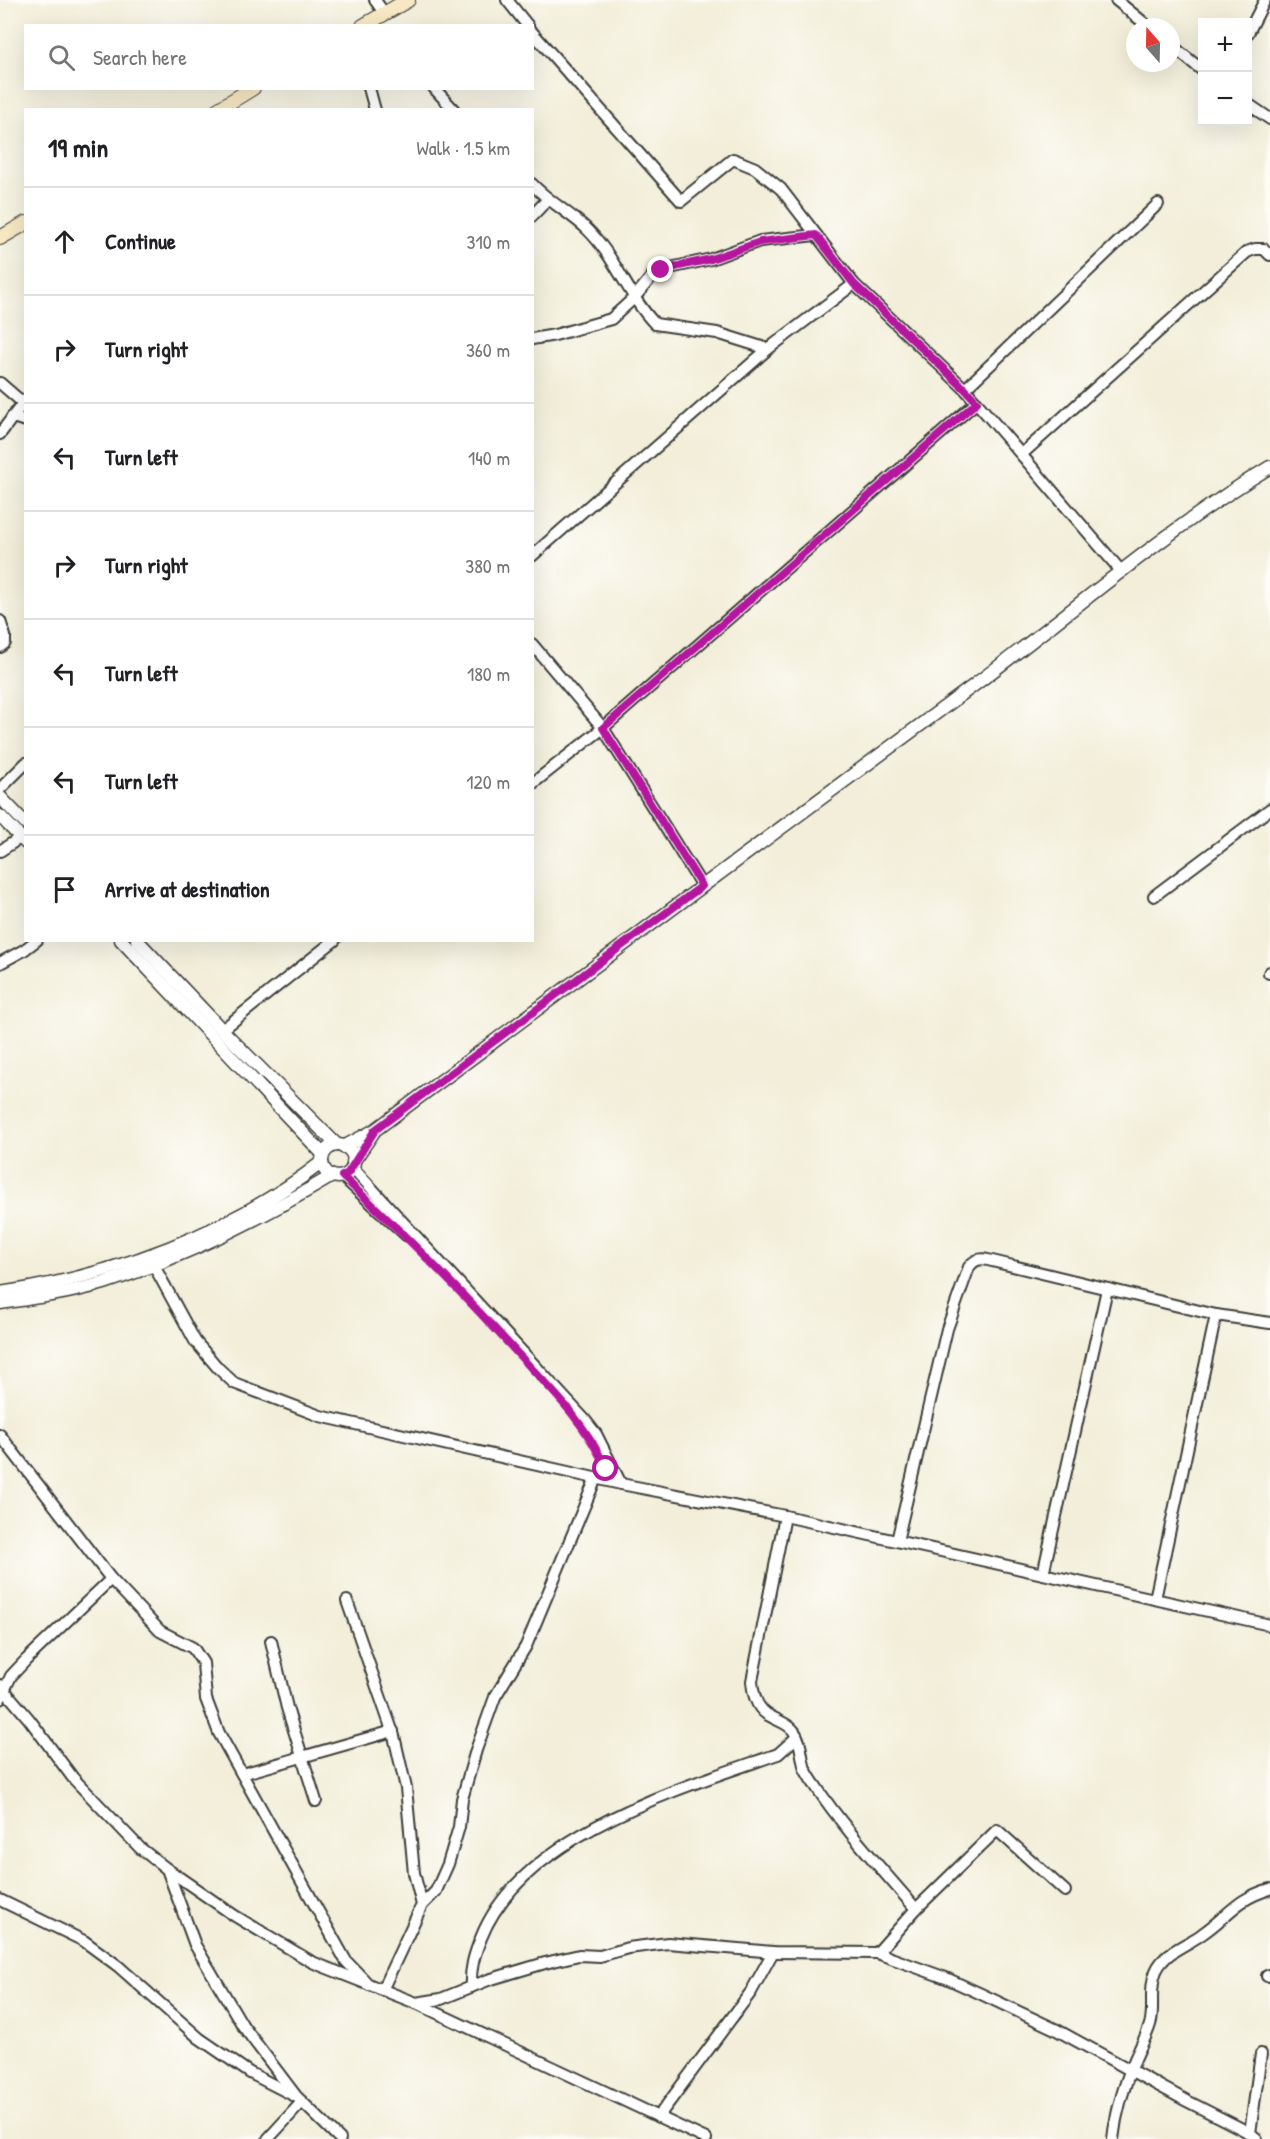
<!DOCTYPE html>
<meta charset="utf-8">
<style>
:root{--surface:#fff;--page:#f2f2f2;--text:#202124;--muted:#757577;--line:#e0e0e0}
body{margin:0;font-family:"Patrick Hand",sans-serif;background:var(--page);color:var(--text)}
.controls{position:absolute;right:18px;top:18px;display:grid;overflow:hidden;border-radius:0px;box-shadow:0 6px 24px #0002}
.controls button{width:54px;height:54px;display:grid;place-items:center;padding:0;border:0;border-bottom:2px solid var(--line);background:var(--surface);color:var(--text);font:30px sans-serif}
.compass{position:absolute;left:1126px;top:18px;width:54px;height:54px;border-radius:50%;background:var(--surface);box-shadow:0 6px 24px #0002;rotate:340deg}
.stop{position:absolute;width:18px;height:18px;margin:-14px;border:4px solid #b5179e;border-radius:50%;background:#fff}
.stop.end{background:#b5179e;border-color:#fff;box-shadow:0 2px 6px #0008}
.list{margin:0;padding:0;list-style:none}
h2{display:flex;justify-content:space-between;align-items:center;height:78px;margin:0;padding:0 24px;font-size:26px}
h2 small{font-size:20px;font-weight:400;color:var(--muted)}
.list li{display:grid;grid-template-columns:39px 1fr auto;gap:18px;align-items:center;box-sizing:border-box;height:108px;padding:0 24px;border-top:2px solid var(--line)}
.list b{display:block;font-size:22px;white-space:nowrap}
.list em{font-size:20px;font-style:normal;color:var(--muted)}
.icon{flex:none;width:33px;height:33px;fill:none;stroke:currentColor;stroke-width:2;stroke-linecap:round;stroke-linejoin:round}
.map{position:relative;flex:none;width:1270px;height:2139px;overflow:hidden}
.search{position:absolute;background:var(--surface);box-shadow:0 6px 24px #0002;left:24px;top:24px;width:510px;height:66px;display:flex;align-items:center;gap:15px;box-sizing:border-box;padding:0 21px;border-radius:0px;color:var(--muted);font-size:22px}
.panel{position:absolute;background:var(--surface);box-shadow:0 6px 24px #0002;left:24px;top:108px;width:510px;height:834px;border-radius:0px}
.map>svg:first-child{display:block}
</style>
<div class="map">
<svg width="1270" height="2139" viewBox="0 0 1270 2139">
<rect width="100%" height="100%" fill="#fdfcf7"/>
<filter id="ink" filterUnits="userSpaceOnUse"><feTurbulence type="fractalNoise" baseFrequency=".0167" numOctaves="2"/><feDisplacementMap in="SourceGraphic" scale="12" xChannelSelector="R" yChannelSelector="G"/><feConvolveMatrix kernelMatrix="1 2 1 2 8 2 1 2 1" color-interpolation-filters="sRGB"/></filter>
<filter id="wash" filterUnits="userSpaceOnUse"><feTurbulence type="fractalNoise" baseFrequency=".008" numOctaves="4" result="noise"/><feDisplacementMap in="SourceGraphic" scale="24" xChannelSelector="R" yChannelSelector="G"/><feGaussianBlur stdDeviation="1.35" result="paint"/><feColorMatrix in="noise" values="0 0 0 0 0 0 0 0 0 0 0 0 0 0 0 0 0 1.4 0 .05"/><feComposite in="paint" operator="in"/></filter>
<g filter="url(#wash)">
<rect width="100%" height="100%" fill="#f2eed9"/>
</g>
<g filter="url(#ink)">
<g fill="none" stroke-linecap="round" stroke-linejoin="round">
<!-- minor casing -->
<g stroke="#3c3c38" stroke-width="14">
<g id="minor">
<polyline points="375,0 384,13"/>
<polyline points="507,0 528,26"/>
<polyline points="1116,0 1149,27"/>
<polyline points="532,32 681,201 733,159 755,168 781,189 854,284 965,389 1121,571"/>
<polyline points="1248,33 1265,0"/>
<polyline points="1171,45 1202,70"/>
<polyline points="369,88 375,110"/>
<polyline points="434,88 454,110"/>
<polyline points="1248,104 1270,119"/>
<path d="M 532,184 C 549,202 570,213 587,229 C 615,256 628,296 655,324 L 717,333 L 768,349"/>
<polyline points="532,216 548,199"/>
<polyline points="532,339 555,335 611,319 634,298 654,274 661,270 711,259 760,241 816,235"/>
<polyline points="0,383 22,402"/>
<polyline points="965,389 1158,204"/>
<polyline points="12,417 26,421"/>
<polyline points="0,434 26,399"/>
<polyline points="1022,454 1247,252 1255,249 1264,249 1270,255"/>
<polyline points="532,556 768,349 854,284"/>
<polyline points="0,621 5,636 5,643 0,647"/>
<polyline points="532,644 603,728 702,886"/>
<polyline points="532,784 603,728 977,402"/>
<polyline points="0,789 26,763"/>
<polyline points="0,851 20,838"/>
<polyline points="1154,896 1270,809"/>
<polyline points="0,963 24,950 37,940"/>
<polyline points="1269,973 1270,972"/>
<polyline points="222,1030 335,940"/>
<polyline points="352,1167 585,1420 596,1434 621,1484"/>
<polyline points="342,1176 406,1235"/>
<polyline points="153,1264 195,1341 218,1368 234,1383 320,1416 621,1484 785,1516 1270,1625"/>
<polyline points="0,1435 111,1579 160,1631 193,1648 203,1663 206,1699 219,1733 346,1961 369,1985"/>
<path d="M 785,1516 L 752,1681 C 753,1694 757,1710 770,1716 C 778,1721 787,1723 793,1730 C 802,1741 801,1757 805,1769 C 808,1774 811,1780 815,1785 C 844,1829 882,1869 916,1909"/>
<path d="M 897,1541 L 947,1329 L 969,1267 C 974,1260 979,1258 988,1260 L 1216,1315 L 1270,1323"/>
<polyline points="1043,1574 1107,1289"/>
<polyline points="1155,1599 1216,1315"/>
<polyline points="347,1601 394,1736 406,1788 414,1873 422,1905 382,1990"/>
<polyline points="271,1641 287,1708 316,1801"/>
<polyline points="0,1685 29,1719 73,1778 140,1848 167,1869 195,1945 243,2026 296,2096 340,2139"/>
<polyline points="0,1699 11,1676 26,1660 111,1579"/>
<polyline points="242,1774 393,1731"/>
<polyline points="167,1869 235,1916 312,1962 416,2003 706,2139"/>
<polyline points="0,1900 84,1941 118,1966 199,2038 250,2073 293,2095"/>
<polyline points="422,1905 436,1891 448,1864 459,1827 462,1799 476,1750 495,1697 526,1646 596,1478"/>
<polyline points="877,1953 916,1909 997,1830 1065,1891"/>
<polyline points="1267,1976 1270,1975"/>
<path d="M 471,1987 C 470,1969 474,1955 481,1938 C 521,1835 681,1788 778,1754 L 797,1737"/>
<polyline points="416,2003 441,1999 488,1980 545,1963 579,1955 600,1956 628,1948 668,1943 773,1952 877,1953 946,1978 979,1993 1055,2029 1187,2101 1250,2133 1257,2139"/>
<polyline points="658,2117 751,1992 773,1952"/>
<polyline points="1250,2133 1261,2054"/>
<polyline points="268,2139 302,2102"/>
<path d="M 1113,2139 C 1116,2112 1124,2085 1135,2059 C 1140,2047 1148,2034 1151,2021 C 1154,2005 1149,1987 1156,1971 C 1165,1951 1186,1946 1202,1934 C 1230,1915 1234,1900 1270,1889"/>
</g>
</g>
<!-- tertiary casing -->
<g stroke="#3c3c38" stroke-width="15">
<g id="tertiary">
<polyline points="0,797 26,824"/>
<polyline points="0,816 26,843"/>
<polyline points="121,940 323,1154"/>
<polyline points="137,940 222,1030 337,1145"/>
<circle cx="338" cy="1161" r="16"/>
<path d="M 343,1147 L 375,1130 C 574,982 773,833 973,686 C 1071,613 1164,531 1270,467"/>
<polyline points="353,1162 373,1133"/>
<path d="M 0,1293 C 111,1277 233,1232 322,1162"/>
<path d="M 0,1303 C 35,1298 70,1293 104,1283 C 184,1257 260,1219 332,1176"/>
</g>
</g>
<!-- secondary casing -->
<g stroke="#3c3c38" stroke-width="16">
<g id="secondary">
<polyline points="363,26 408,0"/>
<polyline points="217,110 253,88"/>
<polyline points="0,238 26,223"/>
</g>
</g>
<!-- minor -->
<use href="#minor" stroke="#fff" stroke-width="10"/>
<!-- tertiary -->
<use href="#tertiary" stroke="#fff" stroke-width="12"/>
<!-- secondary -->
<use href="#secondary" stroke="#f7e8c3" stroke-width="14"/>
</g>
</g>
<g fill="none" stroke-linecap="round" stroke-linejoin="round" filter="url(#ink)">
<!-- route -->
<path stroke="#b5179e" stroke-width="8" d="M 606,1469 C 587,1424 551,1389 518,1354 C 462,1292 403,1233 342,1176 L 348,1173 L 375,1130 L 702,886 L 603,728 L 977,402 L 965,389 L 854,284 L 816,235 L 760,242 L 711,259 L 661,270"/>
</g>
</svg>
<div class="controls">
<button>+</button>
<button>−</button>
</div>
<svg class="compass" viewBox="-18 -18 36 36"><path d="M0-13l5 13h-10z" fill="#e53935"/><path d="M0 13l5-13h-10z" fill="#757577"/></svg>
<div class="stop" style="left:606px;top:1469px"></div>
<div class="stop end" style="left:661px;top:270px"></div>
<div class="search"><svg class="icon" aria-label="search" viewBox="0 0 24 24"><circle cx="10" cy="10" r="6"/><path d="M15 15l6 6"/></svg>Search here</div>
<section class="panel">
<h2>19 min<small>Walk · 1.5 km</small></h2>
<ul class="list">
<li><svg class="icon" aria-label="ahead" viewBox="0 0 24 24"><path d="M12 20V5M6 11l6-6 6 6"/></svg><div><b>Continue</b></div><em>310 m</em></li>
<li><svg class="icon" aria-label="right" viewBox="0 0 24 24"><path d="M7 20v-9h11M14 6l5 5-5 5"/></svg><div><b>Turn right</b></div><em>360 m</em></li>
<li><svg class="icon" aria-label="left" viewBox="0 0 24 24"><path d="M17 20v-9H6M10 6l-5 5 5 5"/></svg><div><b>Turn left</b></div><em>140 m</em></li>
<li><svg class="icon" aria-label="right" viewBox="0 0 24 24"><path d="M7 20v-9h11M14 6l5 5-5 5"/></svg><div><b>Turn right</b></div><em>380 m</em></li>
<li><svg class="icon" aria-label="left" viewBox="0 0 24 24"><path d="M17 20v-9H6M10 6l-5 5 5 5"/></svg><div><b>Turn left</b></div><em>180 m</em></li>
<li><svg class="icon" aria-label="left" viewBox="0 0 24 24"><path d="M17 20v-9H6M10 6l-5 5 5 5"/></svg><div><b>Turn left</b></div><em>120 m</em></li>
<li><svg class="icon" aria-label="arrive" viewBox="0 0 24 24"><path d="M6 21V4h12l-3 4 3 4H6"/></svg><div><b>Arrive at destination</b></div></li>
</ul>
</section>
</div>
